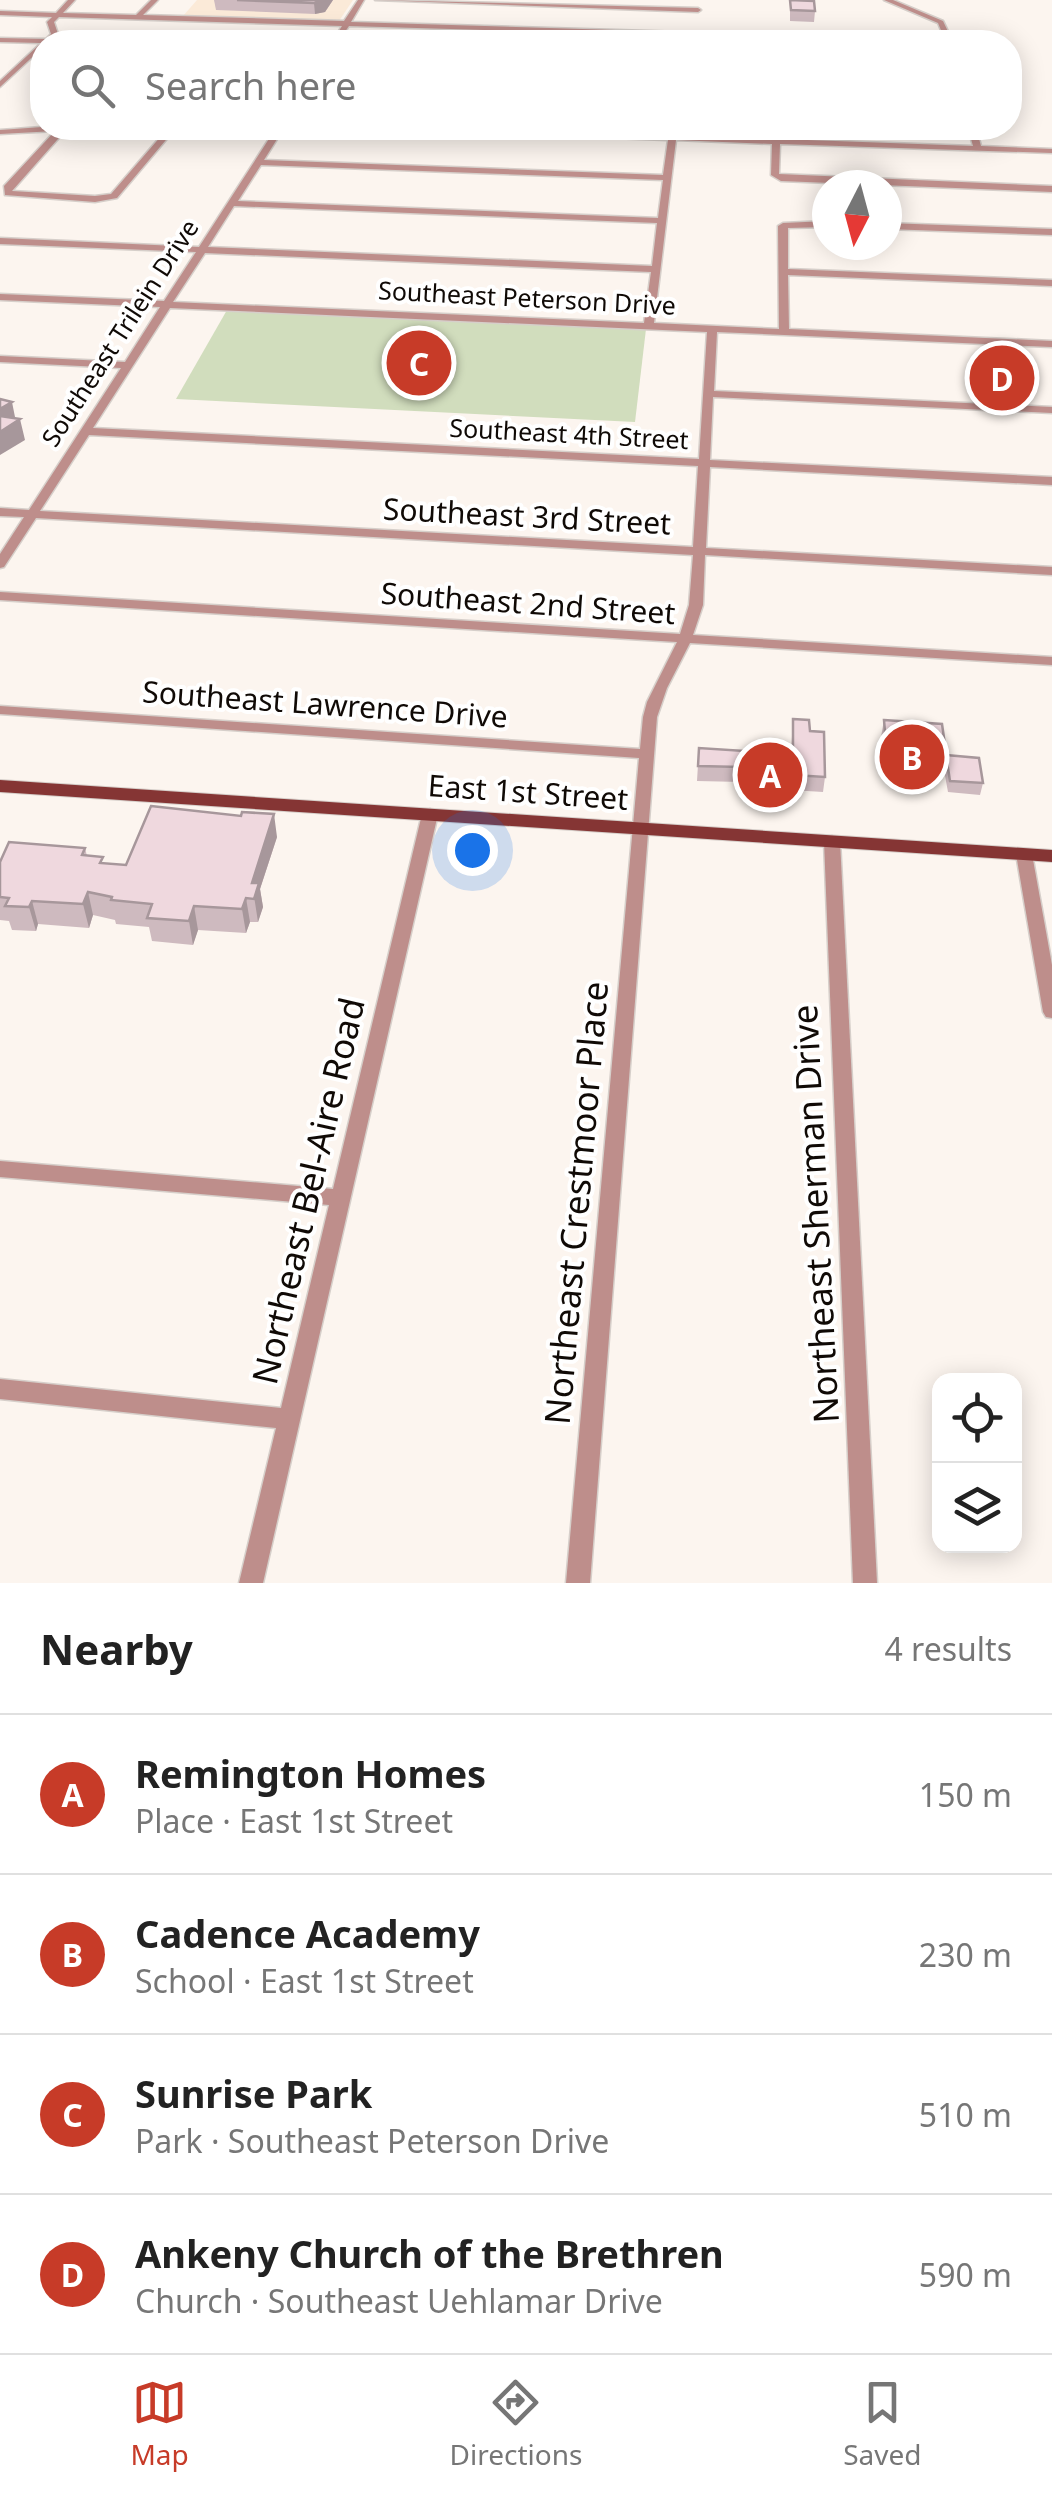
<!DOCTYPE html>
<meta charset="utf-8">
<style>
:root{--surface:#fff;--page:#f6f6f6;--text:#222;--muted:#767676;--line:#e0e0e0;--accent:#c73b28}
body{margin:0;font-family:"Noto Sans",sans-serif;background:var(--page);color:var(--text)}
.controls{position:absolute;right:30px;bottom:30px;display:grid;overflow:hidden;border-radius:20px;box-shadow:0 5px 25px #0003}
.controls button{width:90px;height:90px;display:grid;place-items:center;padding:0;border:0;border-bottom:2px solid var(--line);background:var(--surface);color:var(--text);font:50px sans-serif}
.compass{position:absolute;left:812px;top:170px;width:90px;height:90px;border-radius:50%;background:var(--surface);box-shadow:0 5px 25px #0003;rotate:186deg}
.you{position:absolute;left:472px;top:850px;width:35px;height:35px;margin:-25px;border:8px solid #fff;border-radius:50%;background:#1a73e8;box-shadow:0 0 0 15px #1a73e833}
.badge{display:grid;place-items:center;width:65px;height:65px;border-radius:50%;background:var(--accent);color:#fff;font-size:32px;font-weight:700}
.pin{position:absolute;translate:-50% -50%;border:5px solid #fff;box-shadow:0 2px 10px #0006}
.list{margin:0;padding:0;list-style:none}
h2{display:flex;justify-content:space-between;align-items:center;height:130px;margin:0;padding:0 40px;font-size:42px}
h2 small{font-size:32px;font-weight:400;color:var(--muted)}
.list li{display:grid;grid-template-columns:65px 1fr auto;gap:30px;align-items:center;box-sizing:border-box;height:160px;padding:0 40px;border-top:2px solid var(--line)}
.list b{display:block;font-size:38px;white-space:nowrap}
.list p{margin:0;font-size:32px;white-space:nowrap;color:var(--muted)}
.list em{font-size:32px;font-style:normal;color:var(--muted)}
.icon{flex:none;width:55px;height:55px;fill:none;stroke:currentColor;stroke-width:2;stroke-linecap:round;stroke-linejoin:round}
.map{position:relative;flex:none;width:1052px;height:1583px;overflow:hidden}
.search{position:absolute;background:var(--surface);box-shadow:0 5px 25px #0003;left:30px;right:30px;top:30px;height:110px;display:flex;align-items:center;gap:25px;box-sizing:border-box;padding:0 35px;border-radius:40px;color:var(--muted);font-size:38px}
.sheet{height:770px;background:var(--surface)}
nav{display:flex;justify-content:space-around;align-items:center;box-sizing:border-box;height:140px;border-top:2px solid var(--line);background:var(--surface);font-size:28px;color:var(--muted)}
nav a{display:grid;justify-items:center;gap:5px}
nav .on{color:var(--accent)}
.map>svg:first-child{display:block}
</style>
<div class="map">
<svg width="1052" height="1583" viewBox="0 0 1052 1583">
<rect width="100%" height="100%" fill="#fcf5ef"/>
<!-- education -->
<polygon fill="#fbead8" points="197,0 353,0 339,21 183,16"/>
<!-- green -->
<polygon fill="#d1ddbd" points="227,310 646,329 635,422 176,399"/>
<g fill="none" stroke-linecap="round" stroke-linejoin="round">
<!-- minor casing -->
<g stroke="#d6cfca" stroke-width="3">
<g id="minor">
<polygon points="68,0 75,0 63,13 136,15 151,0 158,0 143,15 344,21 358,0 364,0 351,22 945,40 938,23 884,0 893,0 943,21 953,42 896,42 349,26 338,42 332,42 342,26 59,17 54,22 58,34 54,39 82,40 85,42 42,42 42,48 0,87 0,81 41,43 0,42 0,38 46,39 51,34 47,22 52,17 0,15 0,11 56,13"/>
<polygon points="375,0 698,8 701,10 698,12"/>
<polygon points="42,127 79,128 65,131 12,191 95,196 111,194 168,128 176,128 117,198 95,202 5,195 4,186 55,131 0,134 0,130"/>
<path d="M 276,128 L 284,128 L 264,160 L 663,175 L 668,140 L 384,130 L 380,128 L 439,128 L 668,135 L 669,131 L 673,129 L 677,131 L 676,136 L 772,139 L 772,128 L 780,128 L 780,139 L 973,146 L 968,128 L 976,128 L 981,146 L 1052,149 L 1052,153 L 780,144 L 779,174 L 1052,186 L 1052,192 L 781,181 L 771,175 L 772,144 L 676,140 L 654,323 L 779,329 L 778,226 L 783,223 L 827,221 L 827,227 L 788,228 L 788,269 L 1052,280 L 1052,286 L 788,275 L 789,329 L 1052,341 L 1052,347 L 717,332 L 714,391 L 1052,407 L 1052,413 L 713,397 L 710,460 L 1052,477 L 1052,485 L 710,467 L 706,548 L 1052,567 L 1052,575 L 705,555 L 703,605 L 693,635 L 1052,657 L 1052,665 L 690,643 L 667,688 L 657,717 L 590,1583 L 566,1583 L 639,758 L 0,714 L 0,706 L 640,749 L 643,717 L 647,702 L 677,642 L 0,600 L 0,592 L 680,634 L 689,605 L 693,555 L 36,518 L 4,567 L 0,568 L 0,554 L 24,517 L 0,516 L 0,508 L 29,510 L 121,368 L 0,362 L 0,356 L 125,362 L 160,307 L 0,300 L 0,294 L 164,301 L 196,252 L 0,244 L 0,238 L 199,247 ZM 261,165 L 663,180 L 658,218 L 238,201 ZM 234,206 L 657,223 L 652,266 L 208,247 ZM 205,253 L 651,272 L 644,323 L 173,302 ZM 170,308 L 707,332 L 699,459 L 93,428 ZM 89,435 L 698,466 L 693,547 L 40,511 Z"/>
<polygon points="887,223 1052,229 1052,235 887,229"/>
<polygon points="430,809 438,814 263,1583 239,1583 276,1428 0,1399 0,1379 281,1408 329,1205 0,1177 0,1161 333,1189 422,814"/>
<polygon points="832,836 840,841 877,1583 853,1583 824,841"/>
<polygon points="1024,849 1032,854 1052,965 1052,1018 1046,1017 1043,1012 1016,854"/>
</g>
</g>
<!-- major casing -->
<g stroke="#d6cfca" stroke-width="2">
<polygon id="major" points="0,780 1052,850 1052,862 0,792"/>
</g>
<!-- minor -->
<use href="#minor" fill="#be8e8b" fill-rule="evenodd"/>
<!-- major -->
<use href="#major" fill="#853534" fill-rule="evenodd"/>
</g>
<!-- wall -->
<g fill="#cebabf">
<polygon points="214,0 333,0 325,12 315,14 216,10"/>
<polygon points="790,0 815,11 814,22 790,21"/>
<polygon points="1029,366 1027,376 1011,380 1005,387 973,378 975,368"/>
<polygon points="793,719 810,731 825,777 823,792 791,790 791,783 697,781 699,748 791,754"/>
<polygon points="884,720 946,756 983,783 980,795 948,792 944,770 943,777 884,773 881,737"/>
<polygon points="277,837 260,889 263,907 258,922 250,922 246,933 198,930 193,945 152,941 149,927 116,924 115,920 93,915 89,928 38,924 36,931 12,930 9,921 0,920 0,862 85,848 87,856 104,863 126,865"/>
</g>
<!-- shaded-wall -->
<g fill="#a7979b">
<polygon points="325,0 333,0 325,12 315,14 314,3"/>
<polygon points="1029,366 1027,376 1011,380 1005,387 1007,377 1013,370"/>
<polygon points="12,402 16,422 20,419 25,440 0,455 0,409"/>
<polygon points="274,814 277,837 260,889 263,907 258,922 252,883"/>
<polygon points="88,892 93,915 89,928 83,904"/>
<polygon points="246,898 250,922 246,933 242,909"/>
<polygon points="32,901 38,924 36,931 29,907"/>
<polygon points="194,906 198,930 193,945 189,921"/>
</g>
<!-- building -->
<g fill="#efd8de" stroke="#a7979b" stroke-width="2.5">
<polygon points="237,0 325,0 314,3"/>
<polygon points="790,0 814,1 815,11 791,10"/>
<polygon points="1008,359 1029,366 1013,370 1007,377 975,368"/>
<polygon points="0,399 12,402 0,409"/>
<polygon points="0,416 20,419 0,432"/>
<polygon points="793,719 809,720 810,731 824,732 825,777 793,775 793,768 698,766 699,748 793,754"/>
<polygon points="884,720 942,724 947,759 887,755"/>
<polygon points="946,755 979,758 983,783 950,781"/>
<polygon points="151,806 241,816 242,812 274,814 252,883 259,883 254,899 246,898 242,909 194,906 189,921 147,918 152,904 111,900 112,897 88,892 83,904 32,901 29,907 5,906 9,898 0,897 0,862 9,842 85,848 82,855 103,857 100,863 126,865"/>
</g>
<g text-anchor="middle" stroke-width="8" stroke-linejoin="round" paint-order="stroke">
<!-- far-street labels -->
<g font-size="25" fill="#100a06" stroke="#fff">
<text transform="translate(527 298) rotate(3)" y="9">Southeast Peterson Drive</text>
<text transform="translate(120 333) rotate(-57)" y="9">Southeast Trilein Drive</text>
<text transform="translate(569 434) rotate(3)" y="9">Southeast 4th Street</text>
</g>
<!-- street labels -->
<g font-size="30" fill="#100a06" stroke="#fff">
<text transform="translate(527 517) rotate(3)" y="10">Southeast 3rd Street</text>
<text transform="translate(528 604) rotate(4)" y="10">Southeast 2nd Street</text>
<text transform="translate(325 705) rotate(4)" y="10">Southeast Lawrence Drive</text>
<text transform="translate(528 793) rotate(4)" y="10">East 1st Street</text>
</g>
<!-- near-street labels -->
<g font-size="35" fill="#100a06" stroke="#fff">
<text transform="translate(309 1191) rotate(-77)" y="12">Northeast Bel-Aire Road</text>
<text transform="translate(577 1203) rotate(-85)" y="12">Northeast Crestmoor Place</text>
<text transform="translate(816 1214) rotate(-93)" y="12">Northeast Sherman Drive</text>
</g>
</g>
</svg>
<div class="controls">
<button><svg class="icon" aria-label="locate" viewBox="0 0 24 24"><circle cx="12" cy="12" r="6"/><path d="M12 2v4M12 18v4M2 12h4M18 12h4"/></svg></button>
<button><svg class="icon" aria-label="layers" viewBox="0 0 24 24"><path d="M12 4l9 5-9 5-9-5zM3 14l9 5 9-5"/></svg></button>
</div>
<svg class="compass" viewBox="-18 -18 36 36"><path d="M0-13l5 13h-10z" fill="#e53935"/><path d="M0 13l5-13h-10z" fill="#767676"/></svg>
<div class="you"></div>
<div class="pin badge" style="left:770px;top:775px">A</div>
<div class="pin badge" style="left:912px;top:757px">B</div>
<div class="pin badge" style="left:419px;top:363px">C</div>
<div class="pin badge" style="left:1002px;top:378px">D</div>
<div class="search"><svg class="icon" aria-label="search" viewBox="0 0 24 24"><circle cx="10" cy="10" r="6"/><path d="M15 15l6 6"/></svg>Search here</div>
</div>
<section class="sheet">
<h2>Nearby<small>4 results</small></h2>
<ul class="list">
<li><span class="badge">A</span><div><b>Remington Homes</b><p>Place · East 1st Street</p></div><em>150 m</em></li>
<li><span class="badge">B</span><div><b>Cadence Academy</b><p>School · East 1st Street</p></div><em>230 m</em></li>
<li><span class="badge">C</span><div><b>Sunrise Park</b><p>Park · Southeast Peterson Drive</p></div><em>510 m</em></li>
<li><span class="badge">D</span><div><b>Ankeny Church of the Brethren</b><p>Church · Southeast Uehlamar Drive</p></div><em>590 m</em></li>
</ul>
</section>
<nav>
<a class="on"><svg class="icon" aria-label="map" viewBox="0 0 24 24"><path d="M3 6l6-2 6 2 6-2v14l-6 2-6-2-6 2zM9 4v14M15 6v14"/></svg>Map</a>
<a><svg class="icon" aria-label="directions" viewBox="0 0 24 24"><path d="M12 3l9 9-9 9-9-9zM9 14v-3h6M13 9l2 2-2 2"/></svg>Directions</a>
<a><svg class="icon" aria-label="saved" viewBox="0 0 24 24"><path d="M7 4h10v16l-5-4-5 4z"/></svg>Saved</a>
</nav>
